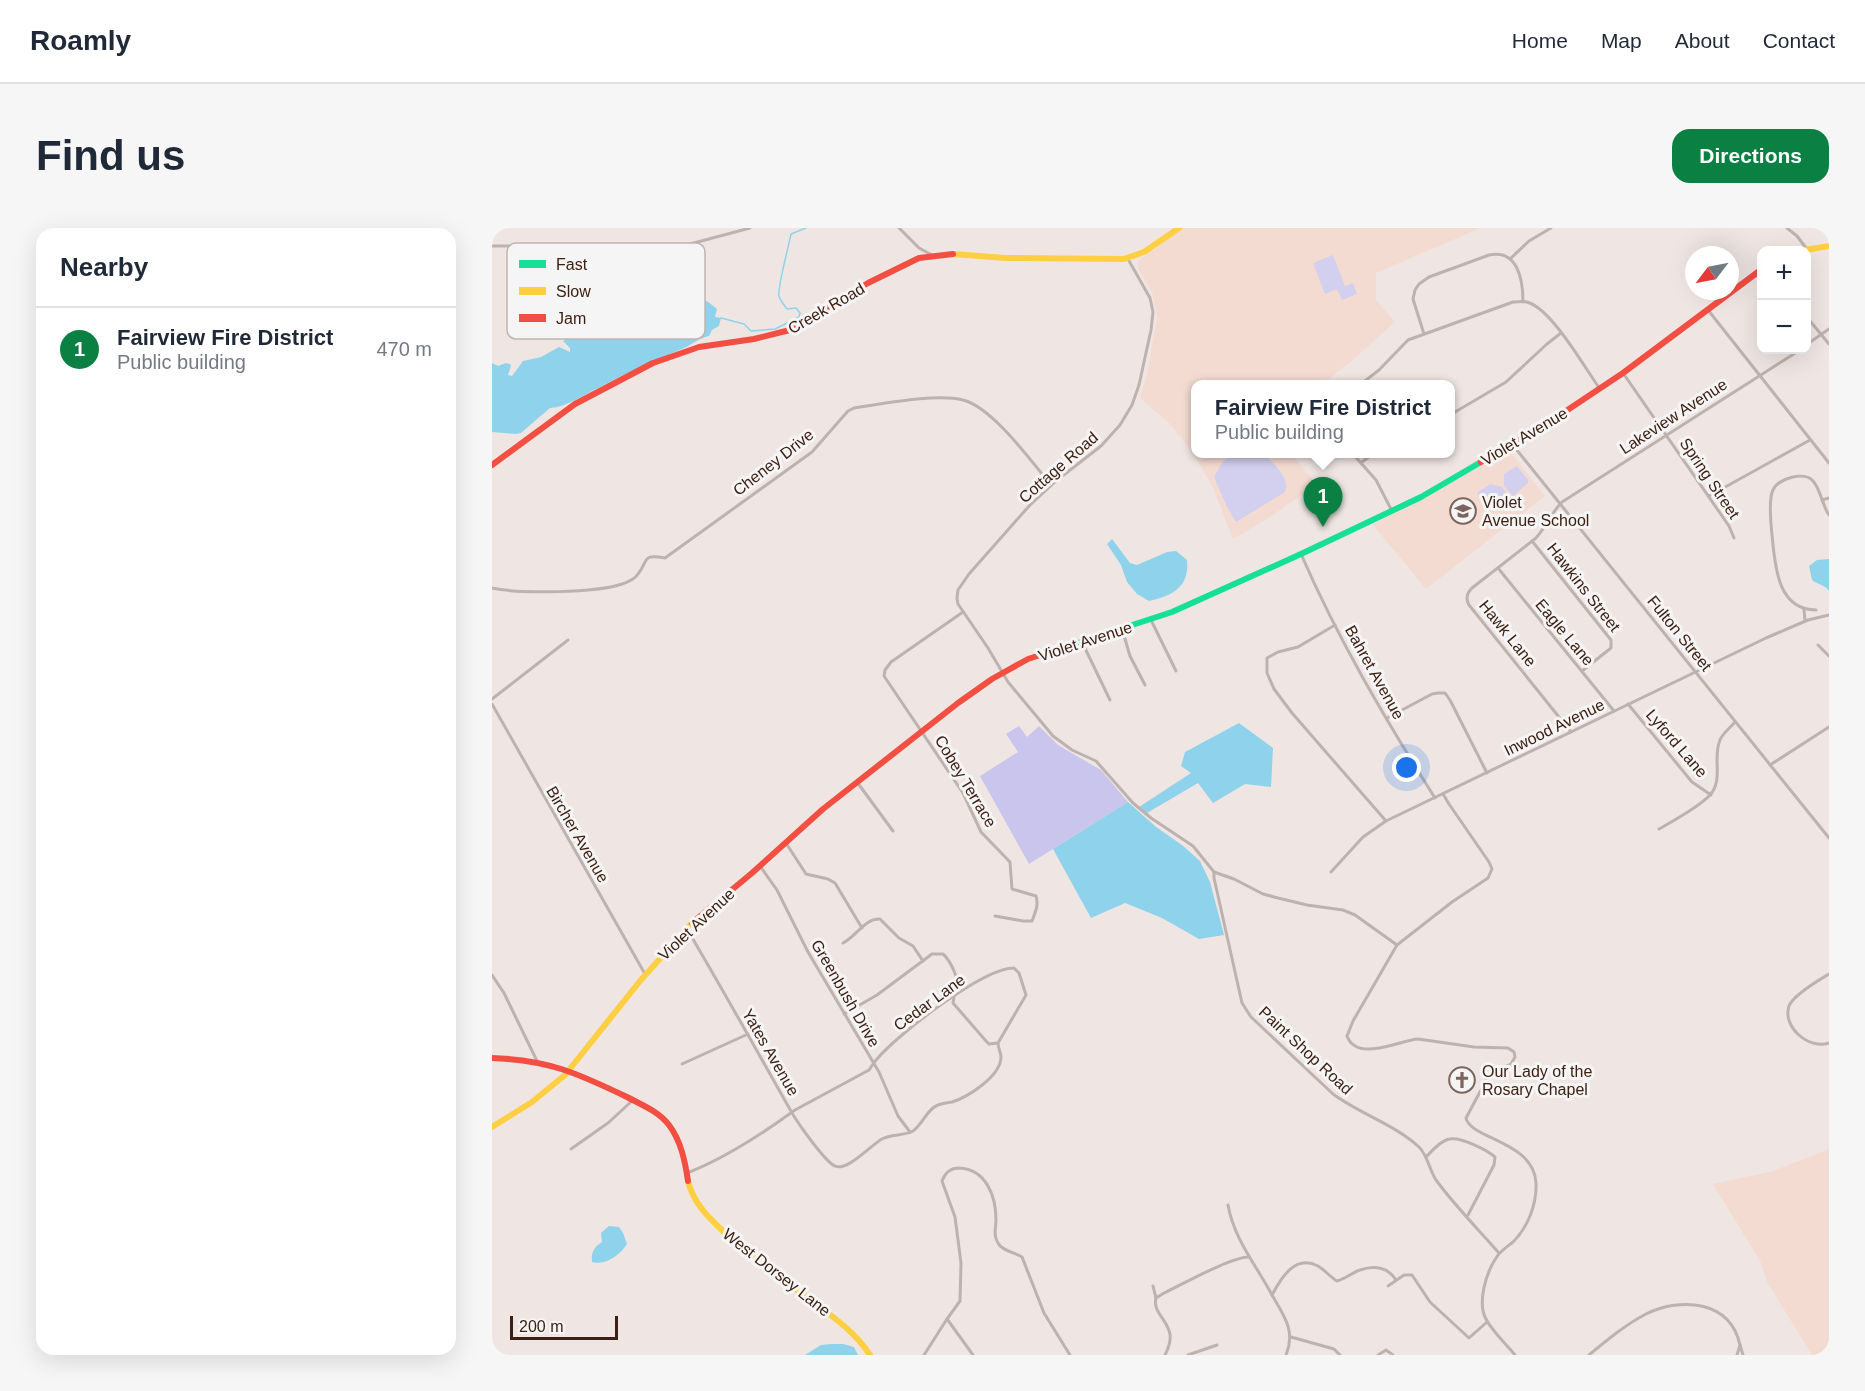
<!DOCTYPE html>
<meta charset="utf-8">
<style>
:root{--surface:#fff;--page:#f6f6f7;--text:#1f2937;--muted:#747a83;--line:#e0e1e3;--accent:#0b8043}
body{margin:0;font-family:Helvetica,sans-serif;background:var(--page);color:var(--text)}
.controls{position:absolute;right:18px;top:18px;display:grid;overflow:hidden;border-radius:12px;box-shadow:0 6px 24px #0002}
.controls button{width:54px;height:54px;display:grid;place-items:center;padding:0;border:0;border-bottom:2px solid var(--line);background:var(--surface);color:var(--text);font:30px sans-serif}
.compass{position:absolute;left:1193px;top:18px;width:54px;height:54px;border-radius:50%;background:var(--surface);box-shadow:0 6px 24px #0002;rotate:238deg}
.scale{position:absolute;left:18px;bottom:15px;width:108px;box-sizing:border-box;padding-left:6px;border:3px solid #3e2013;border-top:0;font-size:16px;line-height:21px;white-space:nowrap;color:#3e2013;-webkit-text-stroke:4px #f5f5f5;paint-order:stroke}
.you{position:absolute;left:915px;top:540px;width:21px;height:21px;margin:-15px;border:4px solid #fff;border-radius:50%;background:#1a73e8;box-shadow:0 0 0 9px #1a73e833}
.badge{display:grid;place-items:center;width:39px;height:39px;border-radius:50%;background:var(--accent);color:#fff;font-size:20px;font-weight:700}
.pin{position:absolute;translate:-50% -50px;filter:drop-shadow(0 2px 3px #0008)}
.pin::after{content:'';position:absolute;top:32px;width:21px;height:18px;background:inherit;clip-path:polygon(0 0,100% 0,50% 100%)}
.popup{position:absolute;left:699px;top:152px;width:264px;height:78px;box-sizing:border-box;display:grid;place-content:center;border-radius:12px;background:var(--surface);filter:drop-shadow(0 2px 4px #0005);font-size:20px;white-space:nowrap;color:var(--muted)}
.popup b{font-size:22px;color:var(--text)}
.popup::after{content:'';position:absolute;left:50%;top:100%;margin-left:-12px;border:12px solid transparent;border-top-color:var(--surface)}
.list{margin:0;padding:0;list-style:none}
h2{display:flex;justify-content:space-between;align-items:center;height:78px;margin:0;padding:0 24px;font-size:26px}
h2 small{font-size:20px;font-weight:400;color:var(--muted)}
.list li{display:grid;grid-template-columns:39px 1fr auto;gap:18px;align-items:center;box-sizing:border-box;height:84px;padding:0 24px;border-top:2px solid var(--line)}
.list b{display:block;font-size:22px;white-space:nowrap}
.list p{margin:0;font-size:20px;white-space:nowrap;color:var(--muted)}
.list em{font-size:20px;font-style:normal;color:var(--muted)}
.map{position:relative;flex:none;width:1337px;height:1127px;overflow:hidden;border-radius:18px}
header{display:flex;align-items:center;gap:36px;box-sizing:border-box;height:84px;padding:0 30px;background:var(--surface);border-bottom:2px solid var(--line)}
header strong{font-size:28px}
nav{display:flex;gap:33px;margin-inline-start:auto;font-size:21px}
.intro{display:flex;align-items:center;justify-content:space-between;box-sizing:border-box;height:144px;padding:0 36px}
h1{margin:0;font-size:42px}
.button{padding:15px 27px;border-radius:18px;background:var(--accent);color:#fff;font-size:21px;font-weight:700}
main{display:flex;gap:36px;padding:0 36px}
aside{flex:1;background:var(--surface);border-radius:18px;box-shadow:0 6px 24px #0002}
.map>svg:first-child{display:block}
</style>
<header>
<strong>Roamly</strong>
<nav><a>Home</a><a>Map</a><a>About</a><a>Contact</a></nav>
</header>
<div class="intro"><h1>Find us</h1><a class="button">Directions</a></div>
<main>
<aside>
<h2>Nearby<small></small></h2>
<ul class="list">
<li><span class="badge">1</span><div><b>Fairview Fire District</b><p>Public building</p></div><em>470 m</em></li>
</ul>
</aside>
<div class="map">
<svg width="1337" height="1127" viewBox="0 0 1337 1127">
<rect width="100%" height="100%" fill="#efe6e3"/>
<!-- built -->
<g fill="#f3dbd1">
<polygon points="691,0 989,0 884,45 884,72 903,94 861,132 830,156 704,156 704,226 799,226 825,256 777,290 741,311 721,260 702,226 677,195 648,170 655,147 665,88 660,64 646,41 646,33"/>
<polygon points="1017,222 1053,268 934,361 881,297"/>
<polygon points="1337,921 1337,1127 1320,1127 1275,1054 1268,1033 1221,956 1281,943"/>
</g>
<!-- green -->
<g fill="#d2cfef">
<polygon points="841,27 853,58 861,55 865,66 850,72 845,61 833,66 821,35"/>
<path d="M 739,226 L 772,226 C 782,237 798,248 793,264 L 744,294 L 735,279 L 722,249 L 730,235 Z"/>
<polygon points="1025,238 1036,252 1036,255 1021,268 1012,258 1012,246"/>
<polygon points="998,256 1010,259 1018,271 1001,283 997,281 985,265"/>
</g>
<!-- forest -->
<polygon fill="#c9c5ed" points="527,498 535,509 547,498 566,517 609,542 636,574 537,636 488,548 526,524 514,506"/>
<!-- water -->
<g fill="#8ed3eb">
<path d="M 187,64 C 201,64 215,72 225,81 L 223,89 L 229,90 L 227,98 L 220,102 L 217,108 C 207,110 201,116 192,120 C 163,132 134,145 106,160 C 91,167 75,179 58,180 L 29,205 L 24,206 L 0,204 L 0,135 L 6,138 L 14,135 L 18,136 L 19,138 L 16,147 L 20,148 L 31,133 L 49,129 L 67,119 L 78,124 L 78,120 L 71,113 C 84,102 132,95 148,96 L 150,94 C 146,72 170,68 187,64 Z"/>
<path d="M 620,311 L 638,335 L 645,337 L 675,324 L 684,323 L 695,332 C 698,359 680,368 657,373 L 645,366 L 635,354 L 629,337 L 615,316 Z"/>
<path d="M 1337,331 L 1337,363 C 1333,357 1325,356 1320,352 L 1317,338 L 1325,332 Z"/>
<polygon points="747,495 781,520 779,559 753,556 721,575 706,555 655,585 647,579 699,545 689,538 693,524"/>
<polygon points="636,574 664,599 690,617 708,633 718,654 732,707 707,711 670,690 633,675 599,690 561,621"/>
<path d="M 117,998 L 127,999 L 131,1005 L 135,1016 C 128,1027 113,1038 100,1034 C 99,1024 102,1019 110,1014 L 109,1005 Z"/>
<polygon points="339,1116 351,1116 362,1119 366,1127 313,1127 329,1117"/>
</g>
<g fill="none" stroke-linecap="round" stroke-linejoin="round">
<!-- stream -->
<path stroke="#8ed3eb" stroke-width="1.5" d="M 229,90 L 252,96 L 259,103 L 283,101 L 307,89 L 308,85 L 304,80 L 295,81 C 292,77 288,72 287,68 C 285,61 297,17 299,6 L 314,0"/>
<!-- street -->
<g stroke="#beb2ae" stroke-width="3">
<polyline points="407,0 427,20 440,27"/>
<polyline points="1295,0 1305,8 1314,20"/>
<polyline points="0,18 68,18 120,25 183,20 258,0"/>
<polyline points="636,31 658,70 661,84 659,102 647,157 640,177 628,197 609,218 564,253 538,277 477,346 466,362 465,370 466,376 496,420 516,454 561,508 580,522 604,533 641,575 659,590 701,618 722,644 742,651 771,666 786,670 815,677 851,682 863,687 905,717"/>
<polyline points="1018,31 1037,13 1059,0"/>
<polyline points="1216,82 1337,235"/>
<polyline points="1314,88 1337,116"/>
<path d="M 932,106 L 921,71 L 923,62 L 927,56 L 937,49 L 997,27 C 1026,21 1031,52 1031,74"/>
<polyline points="1314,117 1337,101"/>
<polyline points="1131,145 1237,298 1242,310"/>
<path d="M 869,156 L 887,142 L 916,112 L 1021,74 C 1026,74 1031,73 1035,74 C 1060,81 1092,139 1108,161"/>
<polyline points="958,187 1014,154 1055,116 1069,105"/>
<polyline points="1020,216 1337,610"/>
<polyline points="861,226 884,252 900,283"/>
<polyline points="869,235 880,226"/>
<polyline points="1217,268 1318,212"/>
<polyline points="1330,272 1337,270"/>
<polyline points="1040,313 1119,412 1119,420 1090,443"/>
<path d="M 809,326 C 846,411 893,491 943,570"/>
<polyline points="1006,340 1122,483"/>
<path d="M 0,360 C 28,366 104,365 130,356 C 136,354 143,351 146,346 C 157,332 149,326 173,330 L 320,224 L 356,183 L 362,180 C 390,176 445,165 471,172 C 500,179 539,233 559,257"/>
<polyline points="1312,381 1313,393"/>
<path d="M 1324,382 C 1285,382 1283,337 1280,307 C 1279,296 1276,272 1281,262 C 1286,250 1313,243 1321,253 C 1329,262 1330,277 1337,287"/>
<path d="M 471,384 L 399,434 L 393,442 L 392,448 L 471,565 L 489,604 L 518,634 L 520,661 L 544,668 C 547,677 543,685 540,693 L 531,693 L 503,688"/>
<polyline points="659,392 684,443"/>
<polyline points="843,397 806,419 786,424 775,430 775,445 782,461 800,485 894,593"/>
<polyline points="630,401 638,428 653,457"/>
<polyline points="590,414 618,472"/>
<polyline points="1326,417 1337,428"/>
<polyline points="0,471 76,412"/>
<polyline points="0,476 153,746"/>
<polyline points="1136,476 1200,554 1219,567"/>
<polyline points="895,490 940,466 946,465 953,465 958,472 995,545"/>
<path d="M 1079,504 L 977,377 C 973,370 975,365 980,360 L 1044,310 C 1054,299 1059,285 1070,274 L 1308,122"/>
<polyline points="1278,537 1337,499"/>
<polyline points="365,554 401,603"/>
<path d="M 951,566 L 957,576 L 997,634 L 1000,641 L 996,650 L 960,674 L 905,717 L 861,793 L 855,808 C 865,835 908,812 926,811 L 982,819 L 1016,820 L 1022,824 L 1023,829 L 1019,836 L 1001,844 L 996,849 L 974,890 C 978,911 1042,913 1044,955 C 1045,976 1036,999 1021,1014 C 1015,1019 1008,1023 1004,1030 C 994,1045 985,1075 994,1091 C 1000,1103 1014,1116 1023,1127"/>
<path d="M 1167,601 C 1181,593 1207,579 1218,567 C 1232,551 1220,530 1228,512 C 1230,506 1238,500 1243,494"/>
<polyline points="294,615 314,646 336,651 343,655 370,700"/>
<polyline points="268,638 285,662 316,724 387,844 406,888 418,904"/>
<path d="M 722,644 L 722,650 L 750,775 L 759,789 L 841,866 C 868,886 902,896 927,919 C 936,928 937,941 944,952 C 963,978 986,1001 1007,1025"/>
<polyline points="839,644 871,609 894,593 1274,410 1316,392 1337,387"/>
<path d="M 351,715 C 365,708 373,690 388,691 L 407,710 L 421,718 L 431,733"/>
<path d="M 1337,746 C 1327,752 1301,767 1297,778 C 1290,799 1317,822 1337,815"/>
<polyline points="0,747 12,765 45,833"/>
<polyline points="462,769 461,775 494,813 497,816 506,815"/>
<path d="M 352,786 L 385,767 L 440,726 L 451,726 C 459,733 468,753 466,764"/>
<polyline points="190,836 256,806"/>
<polyline points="79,921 116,895 141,872"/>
<path d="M 934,929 C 940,923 949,912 958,911 C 969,909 995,922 1003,929 L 1002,937 L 976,987"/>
<path d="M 195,945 C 234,930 270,906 303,882 L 377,842 C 380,838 382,834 385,831 C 406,806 491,740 522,740 L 527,745 L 534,767 L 506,815 C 506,820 509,825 509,829 C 509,848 476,869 460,874 C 455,875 451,875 446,877 C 435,881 431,896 421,903 C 412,908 399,906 390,911 C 379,917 355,944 343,938 C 333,934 306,895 300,885 C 265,823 231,762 195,701"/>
<path d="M 736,977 C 742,1011 764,1037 780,1067"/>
<path d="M 661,1058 L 664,1070 C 660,1084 677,1093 678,1107 C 679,1114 676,1121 673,1127"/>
<polyline points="896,1058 912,1047 920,1047 938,1074 977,1110 995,1094"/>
<path d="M 664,1070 L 672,1065 C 691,1056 739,1029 757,1029"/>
<polyline points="799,1109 842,1121 848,1127"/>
<polyline points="432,1127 455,1091"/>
<path d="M 481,1127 L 455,1091 L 468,1073 L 469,1035 L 463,989 L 450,953 C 453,945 459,940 467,940 C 494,941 504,968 504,992 C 504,1000 501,1007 506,1015 C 510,1023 522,1024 530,1029 L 552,1085 L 578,1127"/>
<polyline points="696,1127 725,1117"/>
<path d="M 794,1127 C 804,1103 792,1088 780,1067 C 789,1050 803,1026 826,1038 C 833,1042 838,1049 845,1053 C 854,1051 859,1045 868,1042 C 882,1037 896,1039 904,1052"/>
<polyline points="886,1127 894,1122 901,1127"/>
<path d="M 1097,1127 C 1115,1112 1133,1097 1154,1086 C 1189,1069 1238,1072 1248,1117"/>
<polyline points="1245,1127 1248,1117 1251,1127"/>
</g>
<!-- fast -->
<polyline stroke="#16e098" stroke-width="6" points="576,418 680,384 809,326 929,269 989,234"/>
<!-- slow -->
<g stroke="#ffcf43" stroke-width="6">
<polyline points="1313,22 1337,18"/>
<polyline points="461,26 513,30 632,31 652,24 687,0"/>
<polyline points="0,899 40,874 73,847 148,753 200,695"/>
<path d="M 196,953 C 201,975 217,990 233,1005 C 258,1028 286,1048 313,1068 C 337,1086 361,1101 378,1127"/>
</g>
<!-- jam -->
<g stroke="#f24e42" stroke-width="6">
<polyline points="989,234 1059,193 1131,145 1270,41"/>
<polyline points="0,237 83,176 161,135 207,119 262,111 298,102 376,55 427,30 461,26"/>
<polyline points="200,695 260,645 331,581 466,475 500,451 536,431 576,418"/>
<path d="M 0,830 C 57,832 85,845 135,869 C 150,877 166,883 177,897 C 189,913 193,933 196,953"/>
</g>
</g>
<!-- icons -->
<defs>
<g id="school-ring" transform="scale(1.35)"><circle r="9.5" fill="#f5f5f5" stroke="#7c655c" stroke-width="1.5"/><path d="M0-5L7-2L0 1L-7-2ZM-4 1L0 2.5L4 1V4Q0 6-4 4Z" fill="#7c655c"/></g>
<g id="church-ring" transform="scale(1.35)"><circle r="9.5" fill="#f5f5f5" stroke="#7c655c" stroke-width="1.5"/><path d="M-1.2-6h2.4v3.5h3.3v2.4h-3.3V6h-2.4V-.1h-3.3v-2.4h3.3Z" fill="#7c655c"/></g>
</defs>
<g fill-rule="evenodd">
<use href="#school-ring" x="971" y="283"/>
<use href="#church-ring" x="970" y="852"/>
</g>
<g text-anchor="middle" stroke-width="6" stroke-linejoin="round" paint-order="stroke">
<!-- street labels -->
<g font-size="16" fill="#3e2013" stroke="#f5f5f5">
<text transform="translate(334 80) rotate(-30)" y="6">Creek Road</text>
<text transform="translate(1181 188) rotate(-33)" y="6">Lakeview Avenue</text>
<text transform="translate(1032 208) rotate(-31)" y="6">Violet Avenue</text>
<text transform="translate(281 234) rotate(-38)" y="6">Cheney Drive</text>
<text transform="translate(566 239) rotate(-41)" y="6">Cottage Road</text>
<text transform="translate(1218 250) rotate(56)" y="6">Spring Street</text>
<text transform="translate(1092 359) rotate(52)" y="6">Hawkins Street</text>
<text transform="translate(1073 404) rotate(50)" y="6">Eagle Lane</text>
<text transform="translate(1016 405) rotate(51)" y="6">Hawk Lane</text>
<text transform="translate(1188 405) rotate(51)" y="6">Fulton Street</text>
<text transform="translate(593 413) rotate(-18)" y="6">Violet Avenue</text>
<text transform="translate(883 444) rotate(61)" y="6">Bahret Avenue</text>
<text transform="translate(1062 499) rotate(-26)" y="6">Inwood Avenue</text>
<text transform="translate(1185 515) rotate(49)" y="6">Lyford Lane</text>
<text transform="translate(474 553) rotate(59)" y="6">Cobey Terrace</text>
<text transform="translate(86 606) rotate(60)" y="6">Bircher Avenue</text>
<text transform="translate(204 696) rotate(-43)" y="6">Violet Avenue</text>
<text transform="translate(354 765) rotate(60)" y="6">Greenbush Drive</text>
<text transform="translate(437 774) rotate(-36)" y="6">Cedar Lane</text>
<text transform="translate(814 822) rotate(43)" y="6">Paint Shop Road</text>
<text transform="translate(279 824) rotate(60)" y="6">Yates Avenue</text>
<text transform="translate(285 1044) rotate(38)" y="6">West Dorsey Lane</text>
</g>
<!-- poi labels -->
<g font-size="16" fill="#3e2013" stroke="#f5f5f5" text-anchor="start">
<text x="990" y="280">Violet<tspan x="990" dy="18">Avenue School</tspan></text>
<text x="990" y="849">Our Lady of the<tspan x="990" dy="18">Rosary Chapel</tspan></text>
</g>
</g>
<!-- legend -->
<rect x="15" y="15" width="198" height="96" rx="9" fill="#f5f5f5" stroke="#beb5b1" stroke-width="1.5"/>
<rect x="27" y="32" width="27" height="8" fill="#16e098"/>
<rect x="27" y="59" width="27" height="8" fill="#ffcf43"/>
<rect x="27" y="86" width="27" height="8" fill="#f24e42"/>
<g font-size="16" fill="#3e2013">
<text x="64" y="42">Fast</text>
<text x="64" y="69">Slow</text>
<text x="64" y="96">Jam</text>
</g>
</svg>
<div class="controls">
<button>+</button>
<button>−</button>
</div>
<svg class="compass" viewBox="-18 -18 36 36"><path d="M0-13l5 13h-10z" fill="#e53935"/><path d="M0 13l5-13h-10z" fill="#747a83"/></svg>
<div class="scale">200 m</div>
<div class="you"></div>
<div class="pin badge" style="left:831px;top:299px">1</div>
<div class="popup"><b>Fairview Fire District</b>Public building</div>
</div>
</main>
